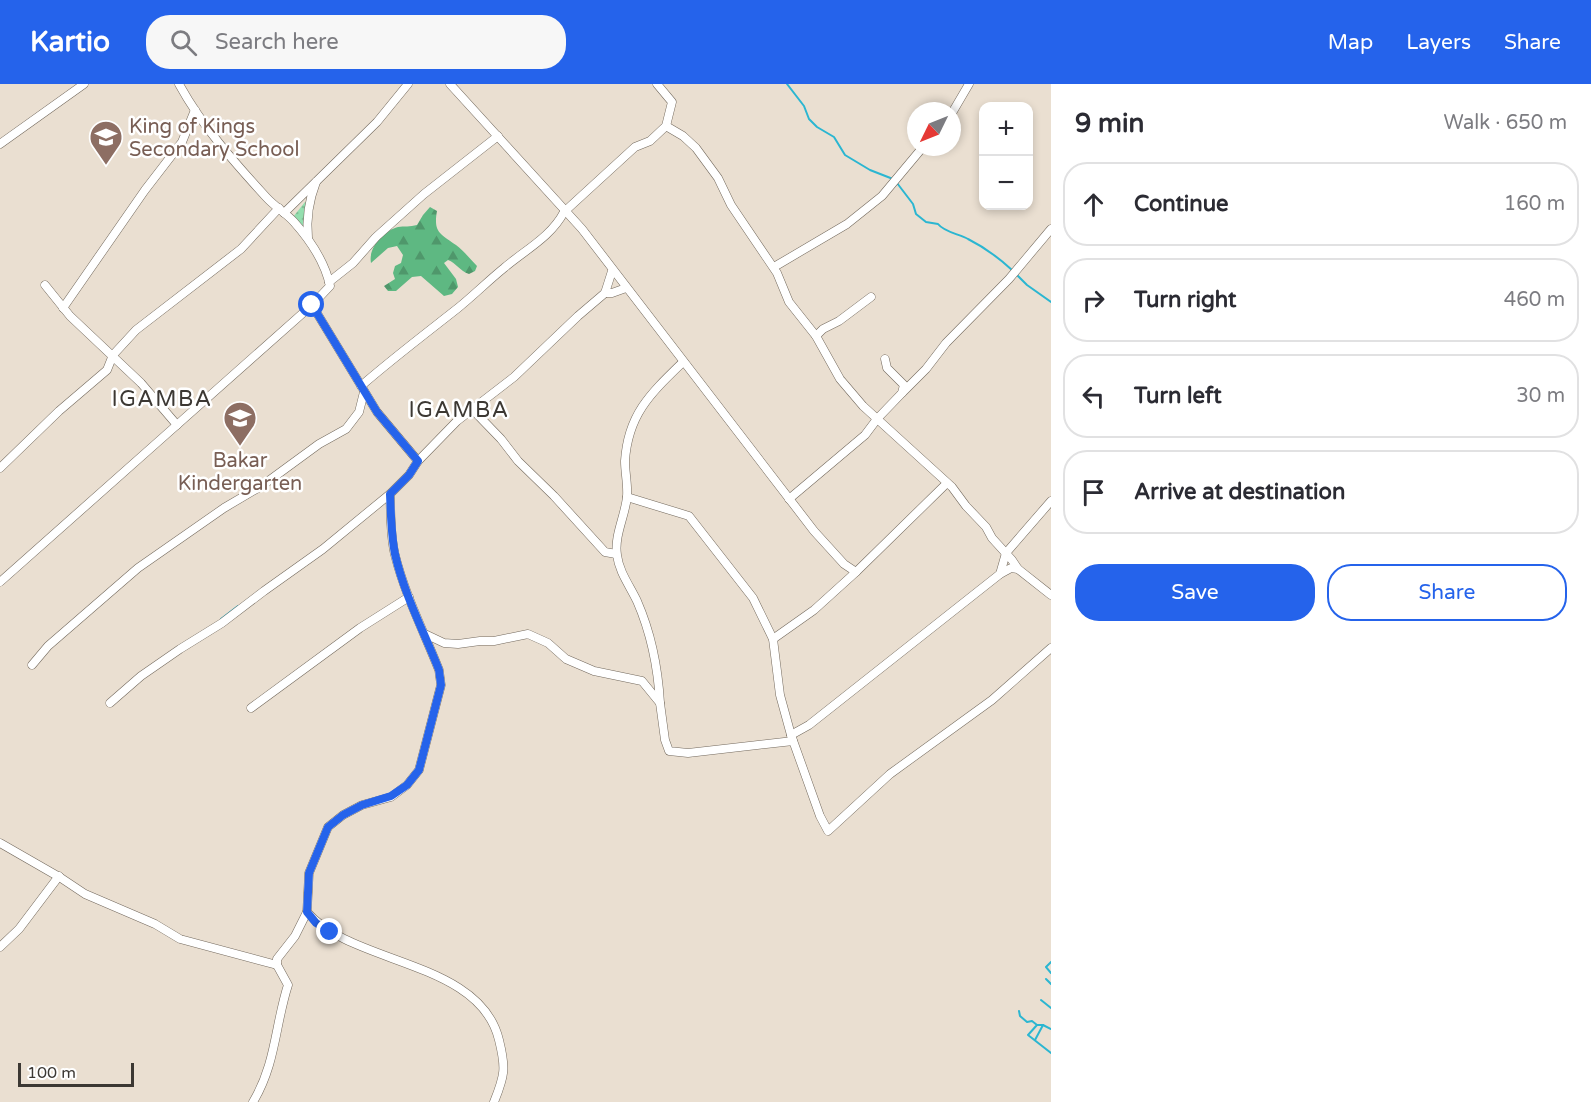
<!DOCTYPE html>
<meta charset="utf-8">
<style>
:root{--surface:#fff;--page:#f7f7f7;--text:#2b2b33;--muted:#7c7c81;--line:#e1e1e2;--accent:#2563eb}
body{margin:0;font-family:"Varela Round",sans-serif;background:var(--page);color:var(--text)}
.controls{position:absolute;right:18px;top:18px;display:grid;overflow:hidden;border-radius:12px;box-shadow:0 3px 9px #0003}
.controls button{width:54px;height:54px;display:grid;place-items:center;padding:0;border:0;border-bottom:2px solid var(--line);background:var(--surface);color:var(--text);font:30px sans-serif}
.compass{position:absolute;left:907px;top:18px;width:54px;height:54px;border-radius:50%;background:var(--surface);box-shadow:0 3px 9px #0003;rotate:227deg}
.scale{position:absolute;left:18px;bottom:15px;width:116px;box-sizing:border-box;padding-left:6px;border:3px solid #3c3833;border-top:0;font-size:16px;line-height:21px;white-space:nowrap;color:#3c3833;-webkit-text-stroke:4px #fff;paint-order:stroke}
.stop{position:absolute;width:18px;height:18px;margin:-14px;border:4px solid #2563eb;border-radius:50%;background:#fff}
.stop.end{background:#2563eb;border-color:#fff;box-shadow:0 2px 6px #0008}
.list{margin:0;padding:0;list-style:none}
h2{display:flex;justify-content:space-between;align-items:center;height:78px;margin:0;padding:0 24px;font-size:26px}
h2 small{font-size:20px;font-weight:400;color:var(--muted)}
.list li{display:grid;grid-template-columns:39px 1fr auto;gap:18px;align-items:center;box-sizing:border-box;height:84px;margin:0 12px 12px;padding:0 12px;border:2px solid var(--line);border-radius:24px}
.list b{display:block;font-size:22px;white-space:nowrap}
.list em{font-size:20px;font-style:normal;color:var(--muted)}
.actions{display:flex;gap:12px;padding:18px 24px}
.actions a{flex:1;padding:14px 0;border:2px solid var(--accent);border-radius:24px;text-align:center;font-size:21px;color:var(--accent)}
.actions .main{background:var(--accent);color:#fff}
.icon{flex:none;width:33px;height:33px;fill:none;stroke:currentColor;stroke-width:2;stroke-linecap:round;stroke-linejoin:round}
.map{position:relative;flex:none;width:1051px;height:1018px;overflow:hidden}
header{display:flex;align-items:center;gap:36px;box-sizing:border-box;height:84px;padding:0 30px;background:var(--accent);color:#fff}
header strong{font-size:28px}
nav{display:flex;gap:33px;margin-inline-start:auto;font-size:21px}
.search{width:420px;height:54px;background:var(--page);display:flex;align-items:center;gap:15px;box-sizing:border-box;padding:0 21px;border-radius:24px;color:var(--muted);font-size:22px}
main{display:flex}
aside{flex:1;background:var(--surface)}
.map>svg:first-child{display:block}
</style>
<header>
<strong>Kartio</strong>
<div class="search"><svg class="icon" aria-label="search" viewBox="0 0 24 24"><circle cx="10" cy="10" r="6"/><path d="M15 15l6 6"/></svg>Search here</div>
<nav><a>Map</a><a>Layers</a><a>Share</a></nav>
</header>
<main>
<div class="map">
<svg width="1051" height="1018" viewBox="0 0 1051 1018">
<defs>
<pattern id="grass-dots" width="8" height="8" patternUnits="userSpaceOnUse" patternTransform="scale(1.5)"><rect width="8" height="8" fill="#93deae"/><path d="M2 2h.1M6 6h.1" fill="none" stroke="#80bf96" stroke-width="1.8" stroke-linecap="round"/></pattern>
<pattern id="forest-firs" width="22" height="20" patternUnits="userSpaceOnUse" patternTransform="scale(1.5)"><rect width="22" height="20" fill="#5eb882"/><path d="M5 1l3.5 6h-7zM16 11l3.5 6h-7z" fill="#4f976b"/></pattern>
</defs>
<rect width="100%" height="100%" fill="#eadfd1"/>
<!-- grass -->
<polygon fill="url(#grass-dots)" points="305,118 307,119 302,146 293,133"/>
<!-- forest -->
<path fill="url(#forest-firs)" d="M 430,123 L 437,127 C 433,149 441,150 456,161 C 464,167 470,175 477,182 L 475,187 L 469,190 C 460,187 456,179 448,176 L 444,179 L 456,195 L 458,203 L 452,210 L 444,212 L 421,192 L 412,193 L 396,207 L 388,207 L 384,202 L 395,195 L 393,189 L 395,182 L 401,179 L 403,171 L 397,162 L 388,164 L 371,179 C 368,164 383,147 398,143 C 404,142 410,143 417,141 L 423,131 Z"/>
<g fill="none" stroke-linecap="round" stroke-linejoin="round">
<!-- stream -->
<g stroke="#2bb6d1" stroke-width="2">
<polyline points="787,0 804,22 809,35 817,43 834,53 845,71 870,86 893,95"/>
<path d="M 897,99 L 913,120 L 916,130 L 926,138 L 938,140 C 944,148 959,150 968,155 C 984,163 999,174 1012,186"/>
<polyline points="1016,190 1027,201 1051,218"/>
<polyline points="221,535 238,522"/>
<polyline points="1051,878 1046,883 1051,889"/>
<polyline points="1046,895 1051,900"/>
<polyline points="1041,916 1051,924"/>
<polyline points="1019,927 1020,932 1027,938 1032,937 1037,941 1028,951 1051,969"/>
<polyline points="1037,941 1043,941 1051,945"/>
<polyline points="1035,956 1043,941"/>
</g>
<!-- minor casing -->
<g stroke="#73695d" stroke-width="9">
<g id="minor">
<path d="M 179,0 C 202,42 234,78 266,113 C 275,123 286,129 294,138 C 310,156 325,178 330,202 L 312,221 L 377,328 L 418,377 L 409,391 L 390,410 C 391,431 390,451 395,471 C 405,511 424,548 439,586 L 441,601 L 419,686 L 407,701 L 391,713 L 362,721 L 343,731 L 328,743 L 309,789 L 307,828 C 352,881 480,876 499,956 C 506,984 505,991 494,1018"/>
<polyline points="450,0 582,145 814,447 844,480 856,488 814,526 773,555"/>
<polyline points="952,29 969,0"/>
<polyline points="666,42 683,52 696,64 718,94 731,121 777,189 789,218 816,252"/>
<polyline points="0,60 84,0"/>
<polyline points="284,129 377,38 408,0"/>
<path d="M 308,154 C 306,134 309,116 316,98"/>
<polyline points="774,183 847,140 882,112 923,63"/>
<polyline points="329,198 353,179 376,153 424,110 498,52"/>
<polyline points="45,201 70,232 141,299 177,341"/>
<polyline points="605,209 612,209 626,204"/>
<polyline points="871,213 839,237 823,245 816,252 840,295 863,322 952,403 966,422 986,443 992,454 1012,476 1018,485"/>
<polyline points="63,224 145,106 182,58 195,26"/>
<path d="M 361,302 C 392,275 425,250 458,224 C 474,211 488,197 504,184 C 525,166 551,153 564,128 L 635,63 L 650,57 L 666,42 L 672,18 L 657,0"/>
<polyline points="902,309 926,285 946,259 1009,195 1051,145"/>
<polyline points="472,325 501,355 518,377 554,412 605,468 616,470"/>
<polyline points="418,377 457,337 514,293 578,232 605,209 612,187"/>
<polyline points="0,384 59,327 107,286 113,271 136,246 241,165 279,124"/>
<polyline points="627,413 689,432 753,514 773,555 780,611 791,651"/>
<polyline points="789,415 865,351 877,335 902,309 904,301 887,284 885,275"/>
<polyline points="1051,417 1006,469 1000,490 809,641 791,651 820,732 828,747 890,690 992,616 1051,564"/>
<polyline points="856,488 947,399"/>
<polyline points="1000,490 1011,484 1018,485 1051,511"/>
<path d="M 0,498 C 104,406 208,313 312,221"/>
<polyline points="425,550 444,559 458,560 480,557 494,557 528,550 548,559 566,575 594,587 642,597 660,619 665,656 669,667 688,669 793,657"/>
<polyline points="32,581 48,562 138,484 224,424 263,401 319,360 346,345 359,328 364,308"/>
<polyline points="110,619 141,592 180,565 222,539 264,507 323,465 390,410"/>
<path d="M 660,619 C 658,584 651,549 637,517 C 630,502 619,488 617,471 C 614,452 625,432 627,413 C 628,401 625,389 625,377 C 628,330 651,309 683,278"/>
<polyline points="251,624 360,544 409,513"/>
<polyline points="0,759 61,794 85,810 155,840 180,855 277,881"/>
<polyline points="0,863 19,845 59,792"/>
<path d="M 253,1018 C 276,980 275,941 288,901 L 277,881 L 277,875 L 295,852 L 307,828"/>
</g>
</g>
<!-- minor -->
<use href="#minor" stroke="#fff" stroke-width="8"/>
</g>
<g fill="none" stroke-linecap="round" stroke-linejoin="round">
<!-- route -->
<path stroke="#2563eb" stroke-width="8" d="M 312,221 L 377,328 L 418,377 L 409,391 L 390,410 C 391,430 391,450 395,470 C 404,510 424,548 439,586 L 441,601 L 419,686 L 407,701 L 391,712 L 362,721 L 343,731 L 328,743 L 309,789 L 307,828 L 316,839 L 330,848"/>
</g>
<!-- icons -->
<defs>
<g id="school-pin" transform="scale(1.725)"><path d="M0 17L-7.5 6A9.5 9.5 0 1 1 7.5 6Z" fill="#8d6e63" stroke="#fff"/><path d="M0-5L7-2L0 1L-7-2ZM-4 1L0 2.5L4 1V4Q0 6-4 4Z" fill="#fff"/></g>
</defs>
<g fill-rule="evenodd">
<use href="#school-pin" x="106" y="53"/>
<use href="#school-pin" x="240" y="334"/>
</g>
<g text-anchor="middle" stroke-width="5" stroke-linejoin="round" paint-order="stroke">
<!-- education labels -->
<g font-size="20" fill="#785e54" stroke="#fff" text-anchor="start">
<text x="129" y="49">King of Kings<tspan x="129" dy="23">Secondary School</tspan></text>
<text x="240" y="383" text-anchor="middle">Bakar<tspan x="240" dy="23">Kindergarten</tspan></text>
</g>
<!-- quarter labels -->
<g font-size="22" letter-spacing="1.5" fill="#3c3833" stroke="#fff">
<text x="162" y="322">IGAMBA</text>
<text x="459" y="333">IGAMBA</text>
</g>
</g>
</svg>
<div class="controls">
<button>+</button>
<button>−</button>
</div>
<svg class="compass" viewBox="-18 -18 36 36"><path d="M0-13l5 13h-10z" fill="#e53935"/><path d="M0 13l5-13h-10z" fill="#7c7c81"/></svg>
<div class="scale">100 m</div>
<div class="stop" style="left:312px;top:221px"></div>
<div class="stop end" style="left:330px;top:848px"></div>
</div>
<aside>
<h2>9 min<small>Walk · 650 m</small></h2>
<ul class="list">
<li><svg class="icon" aria-label="ahead" viewBox="0 0 24 24"><path d="M12 20V5M6 11l6-6 6 6"/></svg><div><b>Continue</b></div><em>160 m</em></li>
<li><svg class="icon" aria-label="right" viewBox="0 0 24 24"><path d="M7 20v-9h11M14 6l5 5-5 5"/></svg><div><b>Turn right</b></div><em>460 m</em></li>
<li><svg class="icon" aria-label="left" viewBox="0 0 24 24"><path d="M17 20v-9H6M10 6l-5 5 5 5"/></svg><div><b>Turn left</b></div><em>30 m</em></li>
<li><svg class="icon" aria-label="arrive" viewBox="0 0 24 24"><path d="M6 21V4h12l-3 4 3 4H6"/></svg><div><b>Arrive at destination</b></div></li>
</ul>
<div class="actions"><a class="main">Save</a><a>Share</a></div>
</aside>
</main>
